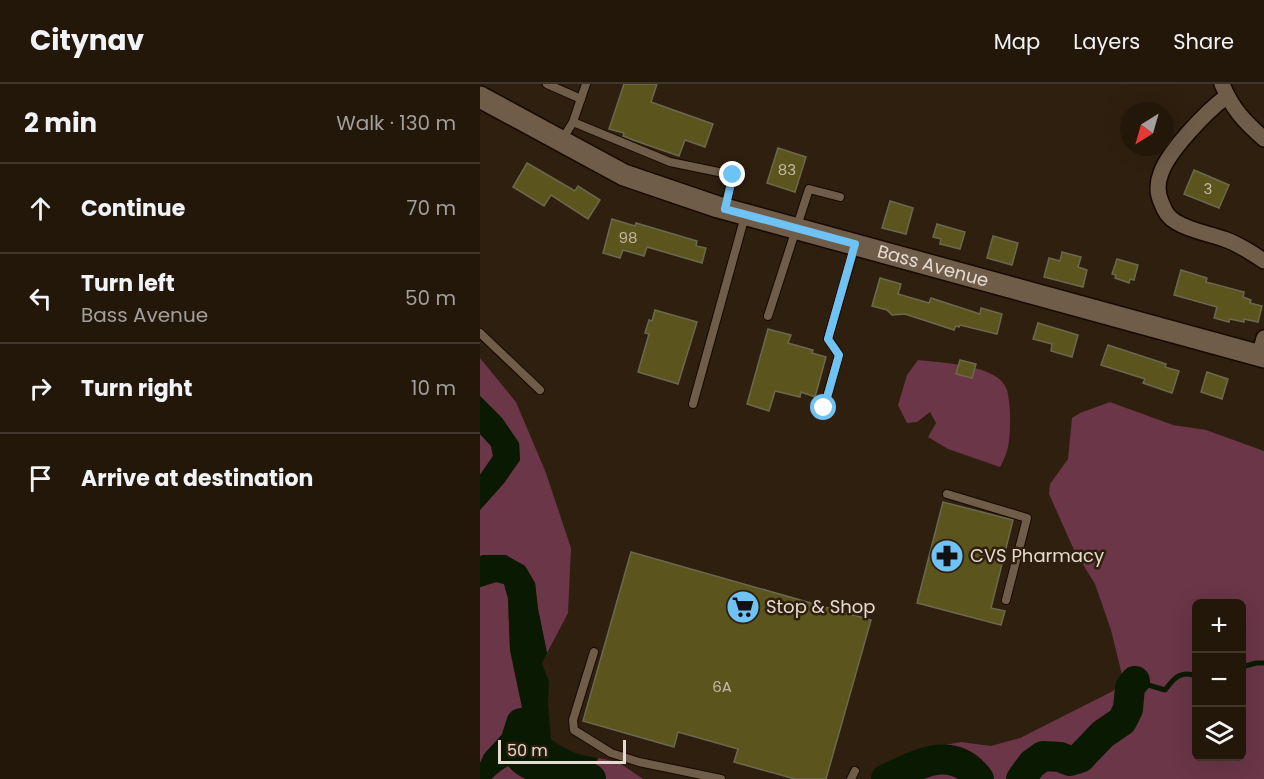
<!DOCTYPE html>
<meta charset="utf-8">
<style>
:root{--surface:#23170a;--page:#2f2418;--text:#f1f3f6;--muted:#a39f9c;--line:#40362b}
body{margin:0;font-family:Poppins,sans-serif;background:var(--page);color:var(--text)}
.controls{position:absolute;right:18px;bottom:18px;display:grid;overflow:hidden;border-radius:9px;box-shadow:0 6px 24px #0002}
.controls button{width:54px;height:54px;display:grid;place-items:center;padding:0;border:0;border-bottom:2px solid var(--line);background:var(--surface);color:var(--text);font:30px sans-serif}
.compass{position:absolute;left:640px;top:18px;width:54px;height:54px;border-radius:50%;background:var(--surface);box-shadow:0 6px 24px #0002;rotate:217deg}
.scale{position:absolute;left:18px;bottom:15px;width:128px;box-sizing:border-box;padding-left:6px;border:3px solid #e6dbd1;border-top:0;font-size:16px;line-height:21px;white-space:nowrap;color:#e6dbd1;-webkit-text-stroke:4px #2f1f0e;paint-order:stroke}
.stop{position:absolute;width:18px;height:18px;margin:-14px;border:4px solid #6fc2f4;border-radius:50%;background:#fff}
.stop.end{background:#6fc2f4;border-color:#fff;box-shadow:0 2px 6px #0008}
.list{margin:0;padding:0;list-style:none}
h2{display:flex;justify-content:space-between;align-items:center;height:78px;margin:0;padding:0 24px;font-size:26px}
h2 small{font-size:20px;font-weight:400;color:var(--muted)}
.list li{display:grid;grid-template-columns:39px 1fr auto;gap:18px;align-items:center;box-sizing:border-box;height:90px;padding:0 24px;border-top:2px solid var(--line)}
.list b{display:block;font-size:22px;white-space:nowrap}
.list p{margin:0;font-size:20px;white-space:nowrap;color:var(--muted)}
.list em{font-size:20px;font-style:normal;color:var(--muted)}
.icon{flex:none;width:33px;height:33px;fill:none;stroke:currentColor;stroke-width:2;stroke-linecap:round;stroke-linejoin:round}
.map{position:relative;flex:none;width:784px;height:695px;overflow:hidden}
header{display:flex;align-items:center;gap:36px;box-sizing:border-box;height:84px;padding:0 30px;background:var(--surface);border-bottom:2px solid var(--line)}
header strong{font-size:28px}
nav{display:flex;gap:33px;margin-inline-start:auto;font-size:21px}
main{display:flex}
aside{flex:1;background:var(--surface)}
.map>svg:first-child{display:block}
</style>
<header>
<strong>Citynav</strong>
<nav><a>Map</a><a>Layers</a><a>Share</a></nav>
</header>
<main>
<aside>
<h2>2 min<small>Walk · 130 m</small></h2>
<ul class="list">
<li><svg class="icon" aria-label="ahead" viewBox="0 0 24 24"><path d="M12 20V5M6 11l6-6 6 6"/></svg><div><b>Continue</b></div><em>70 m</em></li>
<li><svg class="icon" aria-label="left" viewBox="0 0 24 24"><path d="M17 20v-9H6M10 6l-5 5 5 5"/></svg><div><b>Turn left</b><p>Bass Avenue</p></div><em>50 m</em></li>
<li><svg class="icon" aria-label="right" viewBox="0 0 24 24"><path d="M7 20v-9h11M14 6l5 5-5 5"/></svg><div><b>Turn right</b></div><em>10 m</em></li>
<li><svg class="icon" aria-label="arrive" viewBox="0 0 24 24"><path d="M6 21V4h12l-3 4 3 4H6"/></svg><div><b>Arrive at destination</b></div></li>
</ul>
</aside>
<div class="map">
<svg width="784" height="695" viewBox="0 0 784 695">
<rect width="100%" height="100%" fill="#2f1f0e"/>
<!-- green -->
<g fill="#6a3648" fill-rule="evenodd">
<polygon points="0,274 36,318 66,389 91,464 88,529 67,569 58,525 55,499 45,482 25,471 0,472 0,426 24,399 40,376 39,359 22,334 0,312"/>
<path d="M 438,276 C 461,279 519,280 527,306 C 529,314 530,325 530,333 C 530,352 530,366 520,383 L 468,365 L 448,353 L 456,339 L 450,328 L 437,338 L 427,339 L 418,321 L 427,291 Z"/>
<path d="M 630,318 L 693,341 L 726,346 L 784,367 L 784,695 L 399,695 L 401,688 L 442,665 L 481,658 L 511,662 L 540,654 L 633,607 L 643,595 L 631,546 L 615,500 L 594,466 L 569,410 L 570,400 L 588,375 L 592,334 L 600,329 ZM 716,520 L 762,520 L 762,672 L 716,672 Z"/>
<polygon points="0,350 11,362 13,372 0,391"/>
<polygon points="17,498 24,500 28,514 30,566 42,623 37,634 5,670 0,679 0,503"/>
<polygon points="118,674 138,678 163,695 11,695 22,685 41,676 51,676 59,683 114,685"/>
</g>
<!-- water -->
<g fill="#0a1a02">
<polygon points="0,312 22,334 39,359 40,376 24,399 0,426 0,391 13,372 11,362 0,350"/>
<path d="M 3,471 L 26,471 L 45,482 L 55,499 L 58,525 L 67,569 L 62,579 L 69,598 L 68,621 L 71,655 C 85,666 100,672 118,674 C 116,680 114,687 109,691 C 97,695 71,689 60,683 C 53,680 51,675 43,676 C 31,678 20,687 11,695 L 0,695 L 0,679 L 4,670 L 37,634 L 42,623 L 30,566 L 28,514 L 24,500 L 16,498 L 0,503 L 0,472 Z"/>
</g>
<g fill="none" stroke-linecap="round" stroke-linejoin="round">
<!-- stream -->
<g stroke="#0a1a02" stroke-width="5">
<polyline points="762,583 776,579 784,579"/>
<path d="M 655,597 L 685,606 C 694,594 701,586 716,592"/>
</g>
<!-- river -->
<g stroke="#0a1a02" stroke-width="30">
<path d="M 41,639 C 40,645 36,652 36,658 C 33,691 91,687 111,695"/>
<path d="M 406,695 C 438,681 472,659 499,695"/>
<polyline points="541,695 552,680 563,672 580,673 590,677 600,674 623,650 642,637 648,625 650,603 655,597"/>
</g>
</g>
<!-- building -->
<g fill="#5c541d" stroke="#6b6850" stroke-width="1.5">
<polygon points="144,0 177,0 171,18 233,40 225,63 205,56 199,72 153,56 143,52 144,49 129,45"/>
<polygon points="298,64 326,73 315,108 287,99"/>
<polygon points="47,79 95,107 98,102 120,116 108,135 71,111 64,122 33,103"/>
<polygon points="714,86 749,101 739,124 704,110"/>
<polygon points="410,117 433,124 426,150 402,144"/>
<polygon points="132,135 155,142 156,139 217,157 216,162 226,164 222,179 167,163 164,172 143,166 140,174 123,169"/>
<polygon points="457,140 485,148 480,165 460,160 461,155 453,153"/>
<polygon points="513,152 538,159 532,181 507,174"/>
<polygon points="582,168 601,173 598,183 607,186 603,203 564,193 569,174 580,177"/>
<polygon points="637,175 658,181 654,196 650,195 649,199 635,194 636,191 632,190"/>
<polygon points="701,186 727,194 726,198 764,208 763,213 771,216 770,219 782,222 778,238 764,235 764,238 750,235 749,238 734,234 737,223 694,211"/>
<polygon points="400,194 421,200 418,210 449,219 451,214 500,230 501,224 522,230 517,250 480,241 479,243 476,242 474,246 425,230 412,231 407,226 392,222"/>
<polygon points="175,226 217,238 198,300 158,288 169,250 165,249 169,236 172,237"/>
<polygon points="558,239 598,251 592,273 571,267 572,260 553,255"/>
<polygon points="288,245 311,251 308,259 333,266 332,269 346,273 335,313 321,308 320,313 295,307 289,327 267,320"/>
<polygon points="628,261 686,280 685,283 699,287 692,309 663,299 665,295 621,281"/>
<polygon points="480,276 496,280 492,294 476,290"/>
<polygon points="727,288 748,295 742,315 721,308"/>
<polygon points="463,418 533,436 511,524 525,527 521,541 437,519"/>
<polygon points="151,468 391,536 346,695 315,695 254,678 258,665 198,648 194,663 103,637"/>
</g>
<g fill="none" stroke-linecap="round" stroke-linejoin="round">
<!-- service casing -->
<g stroke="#160800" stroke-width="10">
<g id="service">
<polyline points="67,0 101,15"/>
<polyline points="93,38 190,78 253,91 245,123"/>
<polyline points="82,56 93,38 106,0"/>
<polyline points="288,232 329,105 360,113"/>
<polyline points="0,249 60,306"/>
<polyline points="213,320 265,132"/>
<polyline points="344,324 359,271 348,255 375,162"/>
<polyline points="467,410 547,434 526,516"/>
<polyline points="114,568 93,636 94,646 131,669 159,678 241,695"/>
<polyline points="371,695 375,687"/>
</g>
</g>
<!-- minor casing -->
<g stroke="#160800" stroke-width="18">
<g id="minor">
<path d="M 742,0 C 752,25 765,38 784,55"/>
<path d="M 747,12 C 727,27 689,66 681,89 C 677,99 677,110 682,120 C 685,128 688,133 696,138 C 711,147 727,149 744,155 C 757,159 772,169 784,177"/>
<polyline points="779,272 784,254"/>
</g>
</g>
<!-- secondary casing -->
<g stroke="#160800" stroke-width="24">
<g id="secondary">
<path id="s1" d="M 0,13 L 144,91 L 238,123 L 784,273"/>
</g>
</g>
<!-- service -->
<use href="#service" stroke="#6f5d4a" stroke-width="8"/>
<!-- minor -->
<use href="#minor" stroke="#6f5d4a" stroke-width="15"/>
<!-- secondary -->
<use href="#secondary" stroke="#6f5d4a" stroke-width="21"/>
</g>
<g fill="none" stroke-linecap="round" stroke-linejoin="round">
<!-- route -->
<polyline stroke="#6fc2f4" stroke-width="8" points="253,91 245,125 375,160 348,255 359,271 344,324"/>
</g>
<!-- icons -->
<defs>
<g id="pharmacy-disc" transform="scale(1.725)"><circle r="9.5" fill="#6fc2f4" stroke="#2f1f0e"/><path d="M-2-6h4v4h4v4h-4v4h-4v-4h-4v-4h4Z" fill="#111"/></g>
<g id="supermarket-disc" transform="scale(1.725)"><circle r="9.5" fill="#6fc2f4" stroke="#2f1f0e"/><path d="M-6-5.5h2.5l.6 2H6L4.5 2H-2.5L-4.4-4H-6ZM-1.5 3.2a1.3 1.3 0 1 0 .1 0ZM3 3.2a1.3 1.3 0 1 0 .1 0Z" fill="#111"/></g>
</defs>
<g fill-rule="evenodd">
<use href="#pharmacy-disc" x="467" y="472"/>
<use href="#supermarket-disc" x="263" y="523"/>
</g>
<g text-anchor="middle" stroke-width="5" stroke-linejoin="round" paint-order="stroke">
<!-- number labels -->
<g font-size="15" fill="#c4b9a4">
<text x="307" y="91">83</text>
<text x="728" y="110">3</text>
<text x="148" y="159">98</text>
<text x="242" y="608">6A</text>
</g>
<!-- street labels -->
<g font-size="18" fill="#e6dbd1" stroke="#2f1f0e">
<text dy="6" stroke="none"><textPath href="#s1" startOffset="486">Bass Avenue</textPath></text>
</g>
<!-- poi labels -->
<g font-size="18" fill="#e6dbd1" stroke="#2f1f0e" text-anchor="start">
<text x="490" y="478">CVS Pharmacy</text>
<text x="286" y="529">Stop &amp; Shop</text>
</g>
</g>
</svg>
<div class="controls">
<button>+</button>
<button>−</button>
<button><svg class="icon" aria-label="layers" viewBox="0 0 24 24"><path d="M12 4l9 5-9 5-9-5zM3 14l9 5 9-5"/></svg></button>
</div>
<svg class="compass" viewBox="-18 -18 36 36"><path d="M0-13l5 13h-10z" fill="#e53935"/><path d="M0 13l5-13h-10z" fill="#a39f9c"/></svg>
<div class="scale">50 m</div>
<div class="stop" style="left:344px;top:324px"></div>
<div class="stop end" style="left:253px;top:91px"></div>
</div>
</main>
